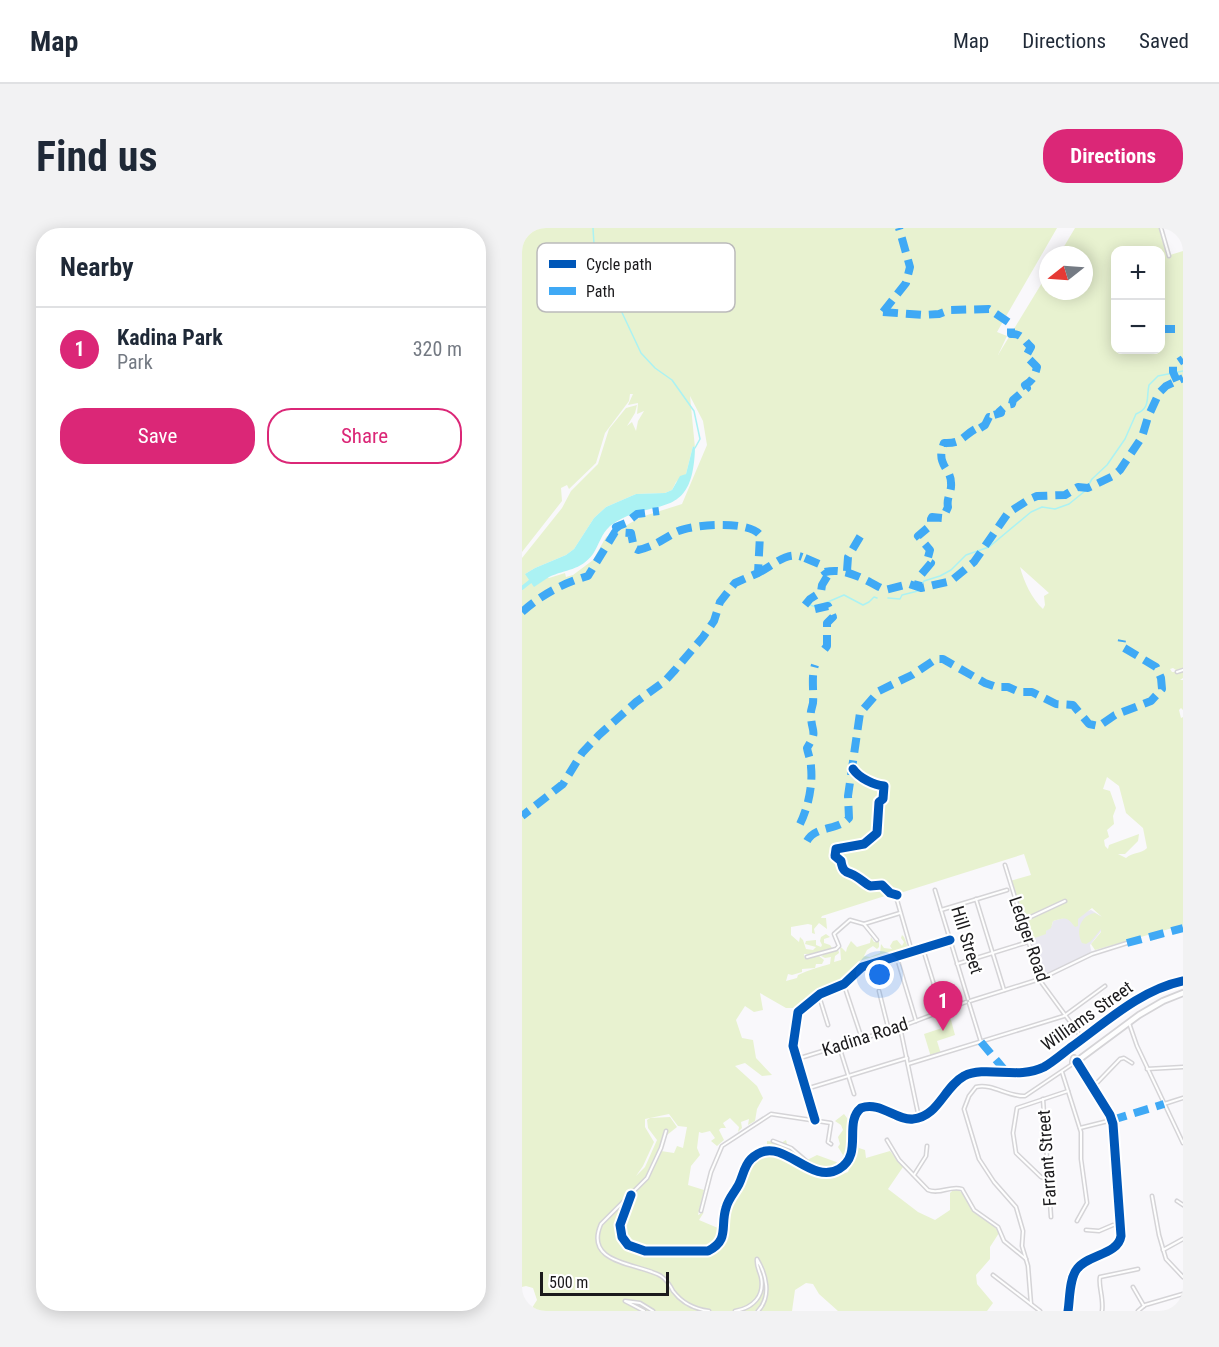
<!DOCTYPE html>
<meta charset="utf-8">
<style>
:root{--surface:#fff;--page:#f2f2f3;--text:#1f2937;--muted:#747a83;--line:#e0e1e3;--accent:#db2777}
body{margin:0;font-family:"Roboto Condensed",sans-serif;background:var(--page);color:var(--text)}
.controls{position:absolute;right:18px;top:18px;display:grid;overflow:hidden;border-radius:12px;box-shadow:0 3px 15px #0003}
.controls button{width:54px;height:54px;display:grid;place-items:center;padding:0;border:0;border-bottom:2px solid var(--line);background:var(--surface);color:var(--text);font:30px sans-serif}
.compass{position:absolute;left:517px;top:18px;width:54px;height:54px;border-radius:50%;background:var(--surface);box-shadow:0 3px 15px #0003;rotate:253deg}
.scale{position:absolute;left:18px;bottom:15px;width:129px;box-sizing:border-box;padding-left:6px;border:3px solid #1b1a1c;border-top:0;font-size:16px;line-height:21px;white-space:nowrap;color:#1b1a1c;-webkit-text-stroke:4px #fff;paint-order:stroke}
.you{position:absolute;left:358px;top:747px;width:21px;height:21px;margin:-15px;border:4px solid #fff;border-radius:50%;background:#1a73e8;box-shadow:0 0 0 9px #1a73e833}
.badge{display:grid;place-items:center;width:39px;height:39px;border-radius:50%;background:var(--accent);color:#fff;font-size:20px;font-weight:700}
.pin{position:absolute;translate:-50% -50px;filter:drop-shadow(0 2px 3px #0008)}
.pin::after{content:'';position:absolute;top:32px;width:21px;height:18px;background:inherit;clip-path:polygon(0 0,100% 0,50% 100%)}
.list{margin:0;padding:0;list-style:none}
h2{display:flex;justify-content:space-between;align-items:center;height:78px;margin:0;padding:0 24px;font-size:26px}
h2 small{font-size:20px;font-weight:400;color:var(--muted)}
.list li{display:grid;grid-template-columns:39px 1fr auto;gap:18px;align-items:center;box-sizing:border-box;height:84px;padding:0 24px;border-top:2px solid var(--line)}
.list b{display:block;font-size:22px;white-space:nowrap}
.list p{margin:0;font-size:20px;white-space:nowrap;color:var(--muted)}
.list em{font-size:20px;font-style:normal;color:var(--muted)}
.actions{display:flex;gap:12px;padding:18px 24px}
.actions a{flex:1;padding:14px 0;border:2px solid var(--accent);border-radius:24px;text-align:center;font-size:21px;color:var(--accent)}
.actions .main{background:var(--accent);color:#fff}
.map{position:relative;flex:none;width:661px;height:1083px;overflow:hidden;border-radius:24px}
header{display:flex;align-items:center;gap:36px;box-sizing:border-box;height:84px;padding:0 30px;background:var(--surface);border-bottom:2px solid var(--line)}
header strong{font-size:28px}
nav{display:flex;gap:33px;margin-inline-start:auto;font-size:21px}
.intro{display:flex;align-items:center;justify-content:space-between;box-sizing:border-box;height:144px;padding:0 36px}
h1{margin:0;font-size:42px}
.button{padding:15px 27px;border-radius:24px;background:var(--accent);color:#fff;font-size:21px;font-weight:700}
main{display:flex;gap:36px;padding:0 36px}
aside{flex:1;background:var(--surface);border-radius:24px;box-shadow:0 3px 15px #0003}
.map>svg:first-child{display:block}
</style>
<header>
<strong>Map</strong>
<nav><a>Map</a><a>Directions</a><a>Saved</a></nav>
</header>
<div class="intro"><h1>Find us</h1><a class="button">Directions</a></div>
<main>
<aside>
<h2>Nearby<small></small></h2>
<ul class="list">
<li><span class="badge">1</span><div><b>Kadina Park</b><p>Park</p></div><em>320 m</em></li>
</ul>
<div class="actions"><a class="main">Save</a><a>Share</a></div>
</aside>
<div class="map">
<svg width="661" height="1083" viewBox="0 0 661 1083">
<rect width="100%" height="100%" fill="#f9f8fb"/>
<!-- built -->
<polygon fill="#e9e8f0" points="569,682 580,689 579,703 568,717 570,726 518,751 506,713 524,703 530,697 531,693"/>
<!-- green -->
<g fill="#e8f2d0" fill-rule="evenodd">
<path d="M 0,0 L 535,0 L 475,104 L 485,108 L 476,127 L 526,45 L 526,63 L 562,63 L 562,27 L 537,27 L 553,0 L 640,0 L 648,27 L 661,23 L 661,442 L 654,442 L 651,440 L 648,441 L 650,444 L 661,444 L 661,450 L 658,452 L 661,452 L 661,482 L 659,480 L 657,482 L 659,490 L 661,489 L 661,697 L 573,722 L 569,716 L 579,704 L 579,701 L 569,713 L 564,716 L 560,715 C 553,702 559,687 573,685 L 580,689 L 570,680 L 556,691 L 556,698 L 553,699 C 545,689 544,689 531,693 L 529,700 L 524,703 L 524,706 L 507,712 L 488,653 L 509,647 L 502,626 L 375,666 L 370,665 L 366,667 L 300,688 L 299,690 L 304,690 L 305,701 L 297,695 L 292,701 L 293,706 L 290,705 L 290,697 L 286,696 L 269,699 L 269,707 L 277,714 L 278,709 L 281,712 L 284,721 L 291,722 L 294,719 L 283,716 L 284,713 L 294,712 L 294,717 L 299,719 L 300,717 L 298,713 L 299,709 L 304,706 L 308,709 L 302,711 L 302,715 L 308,717 L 310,720 L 290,726 L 282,726 L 283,731 L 297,728 L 302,732 L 300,736 L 294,736 L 293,740 L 280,741 L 280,744 L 270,747 L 266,746 L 264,753 L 275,750 L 276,747 C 287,742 297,739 308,736 L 309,729 L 303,730 L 299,728 L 316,721 L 317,725 L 313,728 L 312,734 L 319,732 L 318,718 L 324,724 L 325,720 L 329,713 L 335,719 L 348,715 L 349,709 L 352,714 L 357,714 L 357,719 L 355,721 L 351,718 L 345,722 L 342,728 L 348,729 L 358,725 L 359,716 L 362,720 L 370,721 L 368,718 L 371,713 L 375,712 L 380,718 L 382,714 L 379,710 L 380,707 L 382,709 L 387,722 L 372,726 L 365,726 L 361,731 L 356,729 L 355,733 L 340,737 L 319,755 L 298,765 L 275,783 L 274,780 L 264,780 L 238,765 L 241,782 L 232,784 L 223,778 L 214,792 L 220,810 L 231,812 L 234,830 L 250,847 L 240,848 L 223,835 L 213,838 L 235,858 L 241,870 L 235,881 L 233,893 L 226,897 L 227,891 L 219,894 L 220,900 L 216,904 L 217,899 L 208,890 L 201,895 L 204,900 L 199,900 L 197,902 L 202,912 L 195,918 L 189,913 L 193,910 L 188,903 L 180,905 L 177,904 L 175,920 L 178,927 L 169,938 L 166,957 L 182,962 L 176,987 L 182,984 L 177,992 L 203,1003 C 205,995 202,987 204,980 C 207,971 215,964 219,956 C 222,949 223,940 227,934 C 247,907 278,942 299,946 C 309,948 317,948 326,944 L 333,927 L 333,906 L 337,906 L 337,920 L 343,922 L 344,930 L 368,923 L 381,939 L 366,961 L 396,984 L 413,992 L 428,982 L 428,965 L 432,961 C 444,963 443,974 451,982 C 458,989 468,993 475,1000 L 477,1005 L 468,1019 L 468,1031 L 454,1047 L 455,1056 L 471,1075 L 465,1083 L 316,1083 L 297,1066 L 291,1056 L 284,1055 L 273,1062 L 270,1083 L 8,1083 L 15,1072 L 11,1060 L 4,1058 L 0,1059 L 0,330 L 40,280 L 49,263 L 76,236 L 87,201 L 104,180 L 115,177 L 113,185 L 105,198 L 110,194 L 114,203 L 116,193 L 122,183 L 115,186 L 116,175 L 106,177 L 111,166 L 108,166 L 107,173 L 83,205 L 74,235 L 47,261 L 45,257 L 39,260 L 40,273 L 0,324 ZM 594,22 L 638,22 L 638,122 L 594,122 ZM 168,168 L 181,193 L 185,217 L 160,276 L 119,289 L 84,309 L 71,332 L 51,347 L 44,349 L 43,345 L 27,350 L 3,346 L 13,340 L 44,327 L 52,321 L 72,290 L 84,279 L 114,266 L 143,265 L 150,262 L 154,254 L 164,246 L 171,218 L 173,220 ZM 498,339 L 527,365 L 522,368 L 523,377 L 521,381 C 510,371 502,354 498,339 ZM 585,549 L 597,558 L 604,585 L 621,600 L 625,620 C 619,626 611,624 604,630 L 596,626 L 603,626 L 616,613 L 617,606 L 587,617 L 586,621 L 583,618 L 582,612 L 587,609 L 585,602 L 592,596 L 591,588 L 594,580 L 588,563 L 581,561 ZM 147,886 L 156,898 L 165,899 L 161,920 L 155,918 L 152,925 L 139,923 L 145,907 L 155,899 L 148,889 L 128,890 L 125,892 L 126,900 L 135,912 L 123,939 L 114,948 L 121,938 L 132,914 L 123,899 L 123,891 Z"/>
<polygon points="426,781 433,807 415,813 419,826 409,829 402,806 420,800 416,785"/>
<polygon points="322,886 328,894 330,922 327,932 313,942 302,944 257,922 245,920 245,913 259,915 264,912 265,916 285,932 295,927 317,935 321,927 316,919 318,916 316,909 321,902 319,897 313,893"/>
</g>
<!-- water -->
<path fill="#abf2f3" d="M 171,218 L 173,220 C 171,297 129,267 88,298 C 79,306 77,317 71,326 C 58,343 44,341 27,349 C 22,352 17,356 12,359 L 3,346 L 13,340 L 44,327 L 52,321 L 72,290 L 84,279 L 114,266 L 143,265 L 150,262 L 158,248 L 164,246 Z"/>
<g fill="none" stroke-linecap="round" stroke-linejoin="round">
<!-- stream -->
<g stroke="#abf2f3" stroke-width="1.5">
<polyline points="71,0 73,33 88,59 119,125 133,140 150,152 172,183 178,211 173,220"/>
<path d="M 366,370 L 378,371 L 380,367 L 396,363 L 402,353 L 418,348 L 429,342 L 444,327 L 467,319 L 509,284 L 520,279 L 533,281 L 547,276 L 563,263 L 570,251 L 585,237 L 603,211 L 614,186 C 629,180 624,170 627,157 L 636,148 L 661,143"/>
<polyline points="282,375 294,379 322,367 341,377 347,374 352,369 355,370"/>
</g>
<!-- river -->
<polyline stroke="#abf2f3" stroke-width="4" points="0,360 10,352"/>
<!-- street casing -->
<g stroke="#d5d4d7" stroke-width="5">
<g id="street">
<polyline points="639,0 647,28"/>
<polyline points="655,444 661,442"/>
<polyline points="483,637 519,754 560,810"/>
<polyline points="413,662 446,771"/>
<polyline points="454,671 482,762"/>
<polyline points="375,672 390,724"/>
<polyline points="419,682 485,662"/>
<polyline points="500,693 543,673"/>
<polyline points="342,696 355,712"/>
<polyline points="401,721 413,760"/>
<polyline points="285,729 314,721 317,718 312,706 328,692 342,696 378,685"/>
<polyline points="375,730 394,793"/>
<polyline points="435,736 506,714"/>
<polyline points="322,757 340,811"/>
<polyline points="357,763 367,803"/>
<polyline points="297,768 306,797"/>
<polyline points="448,773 518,751 570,726 605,715"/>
<polyline points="447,775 459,814"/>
<polyline points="607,795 615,818 661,915"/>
<polyline points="378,799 397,890"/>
<polyline points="317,818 332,866"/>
<polyline points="275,831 378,799 444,774"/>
<polyline points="386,836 542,788 583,758"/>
<polyline points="625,841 661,839"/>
<polyline points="540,844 559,904 559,931 565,975 555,993"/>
<polyline points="572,858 598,831 602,830 610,835"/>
<polyline points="284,861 385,830"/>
<polyline points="521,871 529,989"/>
<polyline points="642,876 661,870"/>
<polyline points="293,892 271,818 276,784 298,766 322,756 340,739 428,712"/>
<polyline points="558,900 590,892"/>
<path d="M 144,903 L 139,920 L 125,950 L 79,996 C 61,1037 118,1035 139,1048 C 145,1052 148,1057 151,1063 C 160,1075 172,1081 187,1083"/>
<path d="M 365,912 L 377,932 L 406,962 C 418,967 428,957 440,961 L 452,982 L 476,999 L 482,1013 L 504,1031"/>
<polyline points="251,913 269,920 290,938 293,943"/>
<polyline points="392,947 404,928 405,918"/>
<polyline points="526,951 519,949 494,925 491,905 495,880 546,863"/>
<path d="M 109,967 L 98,997 L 100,1009 L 106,1017 L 123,1023 L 186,1023 C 208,1012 198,998 204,980 C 206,971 213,964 217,956 C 221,948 222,938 229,931 C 258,902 287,959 317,941 C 342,926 321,895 339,880 C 358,873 375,893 391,891 C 416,889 422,859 442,848 C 464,837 496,852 522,839 C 531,834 540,826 548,820 C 583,795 618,762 661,753"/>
<polyline points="630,968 637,1007 644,1031 661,1049"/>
<polyline points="655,973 661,977"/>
<polyline points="179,983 189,944 200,918 249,886 309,895 306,914 309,916"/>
<polyline points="564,1002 577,1003 591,997 597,997"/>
<polyline points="641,1022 661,1011"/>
<polyline points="471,1047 518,1083"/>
<polyline points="611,1059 622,1078"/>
<path d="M 509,1076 L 506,1038 L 500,1018 L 501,1003 L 494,979 L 472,954 L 457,931 L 442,881 L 447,868 L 454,859 C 470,855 486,869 503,868 L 552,835"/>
<polyline points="122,1083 103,1073 118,1075 131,1083"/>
<path d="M 213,1083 C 231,1080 243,1068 239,1049 C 237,1042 234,1037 235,1031 C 244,1046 250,1068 236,1083"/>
<path d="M 580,1083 C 582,1071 576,1057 578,1049 L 616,1041"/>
<polyline points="616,1083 623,1077 661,1066"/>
</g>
</g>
<!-- secondary casing -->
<g stroke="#d5d4d7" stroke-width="8">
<g id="secondary">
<polygon points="552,830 555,832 554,835 551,834"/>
<polyline points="555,833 617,787 641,773 661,765"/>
<path d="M 546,1083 C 548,1071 547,1051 555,1041 C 566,1026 596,1027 599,1008 L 591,896 L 588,887 L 555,834"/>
</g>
</g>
<!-- street -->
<use href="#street" stroke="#fefefe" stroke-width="2"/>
<!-- secondary -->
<use href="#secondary" stroke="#fefefe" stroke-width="4.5"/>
<!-- quiet -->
<g stroke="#3fa9f5" stroke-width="8" stroke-dasharray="15 8" stroke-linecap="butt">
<path d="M 361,84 L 401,87 L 417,86 L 428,82 L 467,81 L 489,96 L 489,106 C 500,105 502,113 509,119 L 504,128 L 515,139 C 513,147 511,153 503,157 L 505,160 L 491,172 L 490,176 L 485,177 L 477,184 L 479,185 L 472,187 L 472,190 L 467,189 L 463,197 L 455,202 L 455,200 C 441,207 441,216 422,215 C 413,238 429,239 429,255 C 430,264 424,270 426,279 L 421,290 L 410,289 L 409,291 L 409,297 L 396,308 L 408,322 L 405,333 L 409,335 L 398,348 L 395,359"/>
<polyline points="361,84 384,55 388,39 377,0"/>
<polyline points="638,101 661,101"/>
<polyline points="655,153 651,144 651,138 661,131"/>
<polyline points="97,303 94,299 104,295 115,286 137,283"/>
<path d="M 283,330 L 297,336 L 303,344 C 324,339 343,352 363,362 L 387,356 L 399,360 L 429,353 L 452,334 L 486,285 L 506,272 L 515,268 L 543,267 L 556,259 L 566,260 L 591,248 L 598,242 L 620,209 L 626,189 L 637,165 L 644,158 L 661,150"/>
<polyline points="325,343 326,329 339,307"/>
<path d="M 236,345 C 251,338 264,323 280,329"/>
<polyline points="283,377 288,371 299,364 300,357 309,342"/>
<polyline points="293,381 306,378 311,389 305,395 305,418 302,422"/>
<path d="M 0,384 C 19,367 41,355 66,348 L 93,304 L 109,305 L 112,320 L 116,322 C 130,319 142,311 154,304 C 170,296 227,292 238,307 L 236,345 L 213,355 L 198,374 L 192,393 L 181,409 L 153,442 L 143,453 L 114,474 L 77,507 L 60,525 L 41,556 L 0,588"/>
<path d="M 278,596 C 286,580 291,557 289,539 C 289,532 286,526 285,520 C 296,502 290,506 289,489 C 288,484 290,480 291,475 C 292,462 289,450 293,437"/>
<path d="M 285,613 C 294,597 316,603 327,590 L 326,568 L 338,485 L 357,463 L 390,447 L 414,431 L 421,431 L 463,455 L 474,459 L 486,459 L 497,464 L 510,464 L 534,476 L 551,477 L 567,496 L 577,498 L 593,487 L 629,473 L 640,461 L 639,450 L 634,439 L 599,418 L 600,412"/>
<polyline points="605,715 661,700"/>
<polyline points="459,814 486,846"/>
<polyline points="590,892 642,876"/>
</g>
<!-- cycleway casing -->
<g stroke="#fff" stroke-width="13">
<g id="cycleway">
<path d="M 331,541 C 337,550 352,557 362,558 L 361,571 L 357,574 L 355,605 L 342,616 L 314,621 L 313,628 L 319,633 C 321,647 327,643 335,649 C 340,652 342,655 348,658 L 360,657 L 368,665 L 375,667"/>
<polyline points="293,892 271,818 276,784 298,766 322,756 340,739 428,712"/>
<path d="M 109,967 L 98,997 L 100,1009 L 106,1017 L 123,1023 L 186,1023 C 208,1012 198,998 204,980 C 206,971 213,964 217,956 C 221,948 222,938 229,931 C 258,902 287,959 317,941 C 342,926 321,895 339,880 C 358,873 375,893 391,891 C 416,889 422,859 442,848 C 464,837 496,852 522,839 C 531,834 540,826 548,820 C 583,795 618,762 661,753"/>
<path d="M 546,1083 C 548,1071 547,1051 555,1041 C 566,1026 596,1027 599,1008 L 591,896 L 588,887 L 555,834"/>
</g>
</g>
<!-- cycleway -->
<use href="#cycleway" stroke="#0057b8" stroke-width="9"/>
</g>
<g text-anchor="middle" stroke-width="4.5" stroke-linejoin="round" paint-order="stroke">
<!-- street labels -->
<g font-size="18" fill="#1b1a1c" stroke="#fff">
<text transform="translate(507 711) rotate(71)" y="6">Ledger Road</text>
<text transform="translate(445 712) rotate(73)" y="6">Hill Street</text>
<text transform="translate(565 788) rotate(-35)" y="6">Williams Street</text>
<text transform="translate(343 809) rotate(-18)" y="6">Kadina Road</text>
<text transform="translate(525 930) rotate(-94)" y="6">Farrant Street</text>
</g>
</g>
<!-- legend -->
<rect x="15" y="15" width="198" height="69" rx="9" fill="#fff" stroke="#bbbabb" stroke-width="1.5"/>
<rect x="27" y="32" width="27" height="8" fill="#0057b8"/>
<rect x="27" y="59" width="27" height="8" fill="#3fa9f5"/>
<g font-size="16" fill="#1b1a1c">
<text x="64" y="42">Cycle path</text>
<text x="64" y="69">Path</text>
</g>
</svg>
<div class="controls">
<button>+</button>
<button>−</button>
</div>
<svg class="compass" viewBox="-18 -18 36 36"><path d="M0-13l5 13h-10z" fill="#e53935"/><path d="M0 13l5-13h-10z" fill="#747a83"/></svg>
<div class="scale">500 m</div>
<div class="you"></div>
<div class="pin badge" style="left:421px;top:803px">1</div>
</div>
</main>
